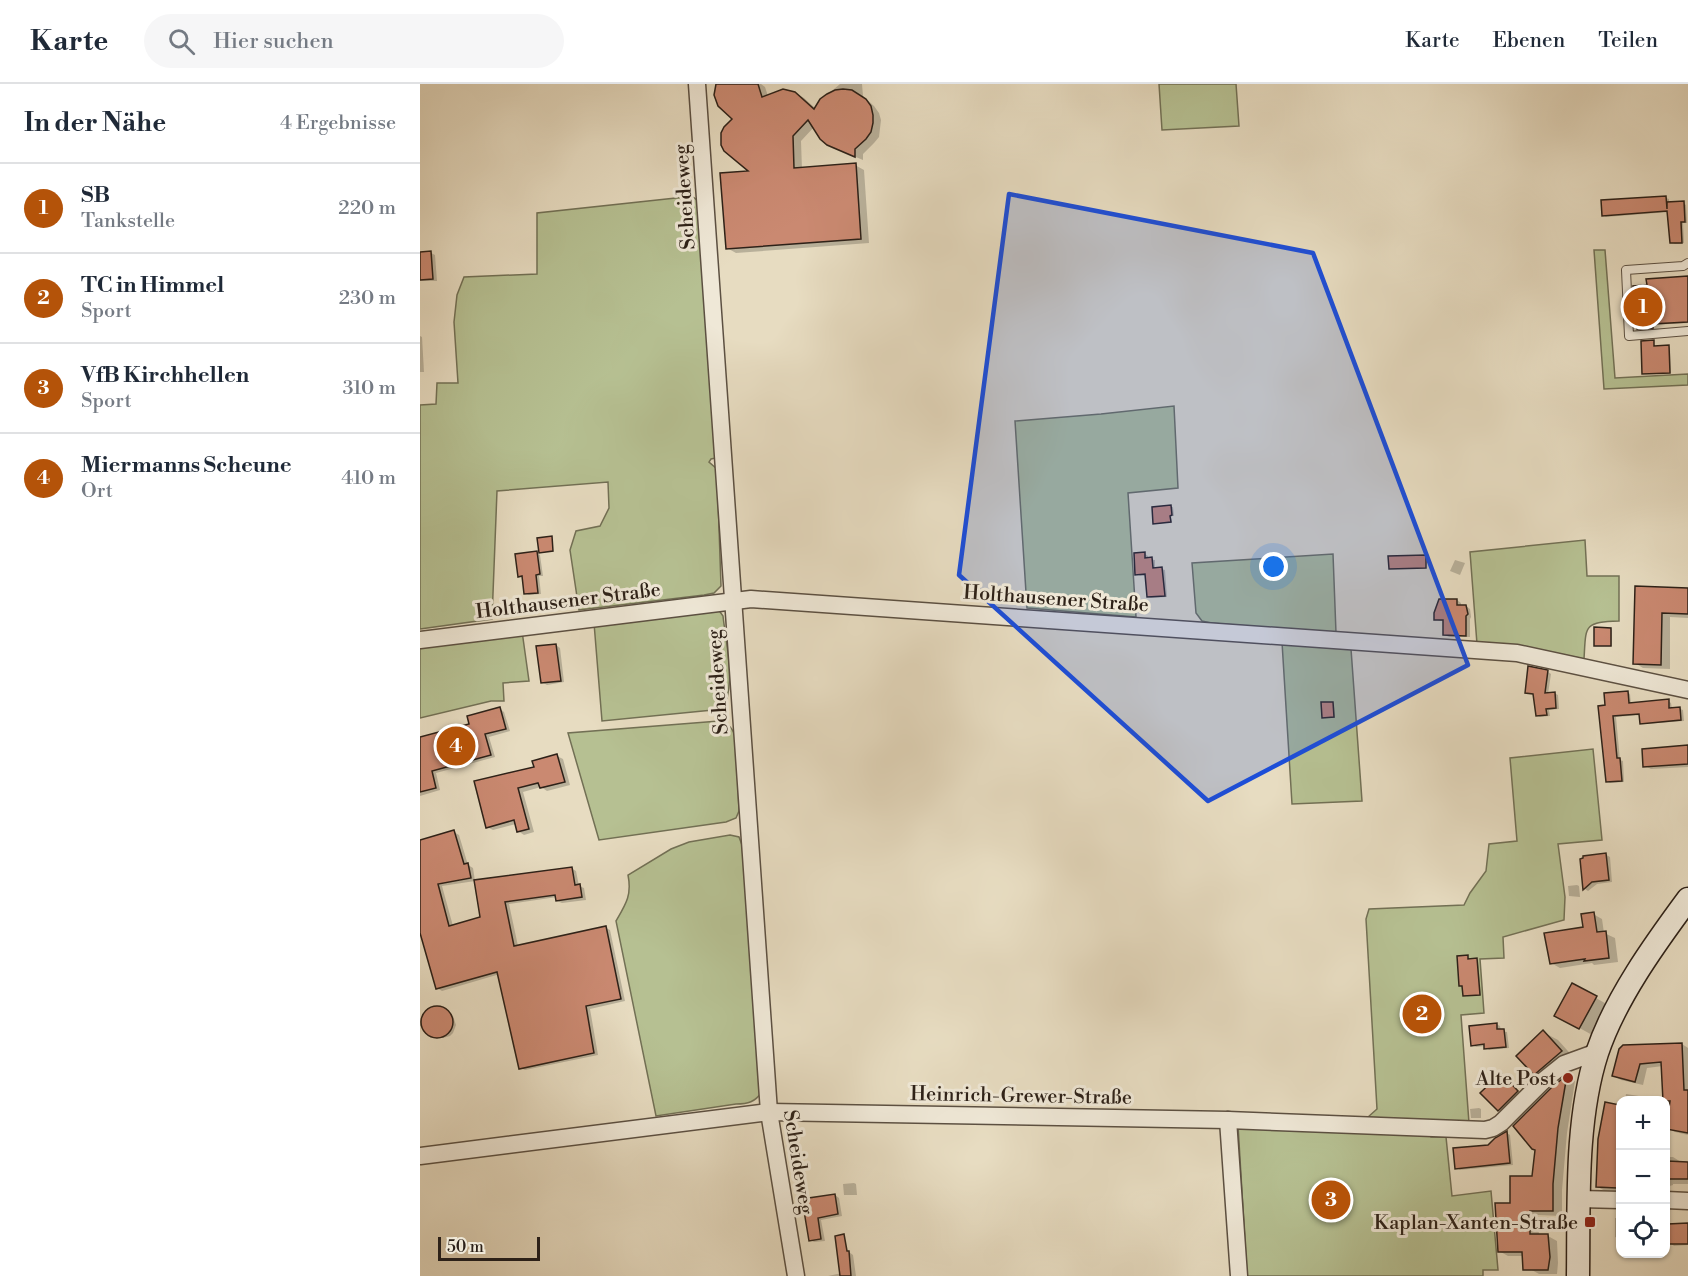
<!DOCTYPE html>
<html lang="de">
<meta charset="utf-8">
<style>
:root{--surface:#fff;--page:#f6f6f7;--text:#1f2937;--muted:#747a83;--line:#e0e1e3;--accent:#b45309}
body{margin:0;font-family:"Libre Bodoni",serif;background:var(--page);color:var(--text)}
.controls{position:absolute;right:18px;bottom:18px;display:grid;overflow:hidden;border-radius:12px;box-shadow:0 2px 4px #0004}
.controls button{width:54px;height:54px;display:grid;place-items:center;padding:0;border:0;border-bottom:2px solid var(--line);background:var(--surface);color:var(--text);font:30px sans-serif}
.scale{position:absolute;left:18px;bottom:15px;width:102px;box-sizing:border-box;padding-left:6px;border:3px solid #2d2118;border-top:0;font-size:16px;line-height:21px;white-space:nowrap;color:#2d2118;-webkit-text-stroke:4px #efe8d7;paint-order:stroke}
.you{position:absolute;left:854px;top:483px;width:21px;height:21px;margin:-15px;border:4px solid #fff;border-radius:50%;background:#1a73e8;box-shadow:0 0 0 9px #1a73e833}
.badge{display:grid;place-items:center;width:39px;height:39px;border-radius:50%;background:var(--accent);color:#fff;font-size:20px;font-weight:700}
.pin{position:absolute;translate:-50% -50%;border:3px solid #fff;box-shadow:0 2px 6px #0006}
.list{margin:0;padding:0;list-style:none}
h2{display:flex;justify-content:space-between;align-items:center;height:78px;margin:0;padding:0 24px;font-size:26px}
h2 small{font-size:20px;font-weight:400;color:var(--muted)}
.list li{display:grid;grid-template-columns:39px 1fr auto;gap:18px;align-items:center;box-sizing:border-box;height:90px;padding:0 24px;border-top:2px solid var(--line)}
.list b{display:block;font-size:22px;white-space:nowrap}
.list p{margin:0;font-size:20px;white-space:nowrap;color:var(--muted)}
.list em{font-size:20px;font-style:normal;color:var(--muted)}
.icon{flex:none;width:33px;height:33px;fill:none;stroke:currentColor;stroke-width:2;stroke-linecap:round;stroke-linejoin:round}
.map{position:relative;flex:none;width:1268px;height:1192px;overflow:hidden}
header{display:flex;align-items:center;gap:36px;box-sizing:border-box;height:84px;padding:0 30px;background:var(--surface);border-bottom:2px solid var(--line)}
header strong{font-size:28px}
nav{display:flex;gap:33px;margin-inline-start:auto;font-size:21px}
.search{width:420px;height:54px;background:var(--page);display:flex;align-items:center;gap:15px;box-sizing:border-box;padding:0 21px;border-radius:33px;color:var(--muted);font-size:22px}
main{display:flex}
aside{flex:1;background:var(--surface)}
.map>svg:first-child{display:block}
</style>
<header>
<strong>Karte</strong>
<div class="search"><svg class="icon" aria-label="search" viewBox="0 0 24 24"><circle cx="10" cy="10" r="6"/><path d="M15 15l6 6"/></svg>Hier suchen</div>
<nav><a>Karte</a><a>Ebenen</a><a>Teilen</a></nav>
</header>
<main>
<aside>
<h2>In der Nähe<small>4 Ergebnisse</small></h2>
<ul class="list">
<li><span class="badge">1</span><div><b>SB</b><p>Tankstelle</p></div><em>220 m</em></li>
<li><span class="badge">2</span><div><b>TC in Himmel</b><p>Sport</p></div><em>230 m</em></li>
<li><span class="badge">3</span><div><b>VfB Kirchhellen</b><p>Sport</p></div><em>310 m</em></li>
<li><span class="badge">4</span><div><b>Miermanns Scheune</b><p>Ort</p></div><em>410 m</em></li>
</ul>
</aside>
<div class="map">
<svg width="1268" height="1192" viewBox="0 0 1268 1192">
<rect width="100%" height="100%" fill="#e7dcc1"/>
<filter id="stains"><feTurbulence type="fractalNoise" baseFrequency=".00333" numOctaves="4"/><feColorMatrix values="0 0 0 0 .2 0 0 0 0 .09 0 0 0 0 .02 0 0 0 .5 -.17"/></filter>
<radialGradient id="worn" r=".72"><stop offset=".6" stop-color="#630" stop-opacity="0"/><stop offset="1" stop-color="#630" stop-opacity=".3"/></radialGradient>
<!-- green -->
<g fill="#b6c092" stroke="#727055" stroke-width="1.5">
<polygon points="739,0 816,0 819,42 742,46"/>
<polygon points="265,113 273,113 278,117 296,374 291,375 289,378 297,385 301,502 294,509 284,511 159,526 150,466 156,447 180,442 189,424 188,398 77,407 72,535 0,545 0,321 16,320 17,299 38,299 34,238 37,211 44,193 117,190 117,129"/>
<polygon points="1174,166 1185,166 1195,294 1268,290 1268,301 1184,305"/>
<polygon points="754,322 758,404 708,409 716,533 607,524 595,337 681,330"/>
<path d="M 1165,456 L 1167,492 L 1199,492 L 1199,537 C 1163,538 1166,542 1164,575 L 1110,564 L 1057,560 L 1050,468 Z"/>
<polygon points="913,470 916,549 791,539 782,537 776,529 772,479"/>
<path d="M 298,525 L 303,532 C 306,560 315,593 305,621 L 293,626 L 182,637 L 174,539 Z"/>
<polygon points="102,547 109,597 83,599 84,617 71,617 0,634 0,561"/>
<polygon points="862,558 931,565 942,717 872,720"/>
<path d="M 299,637 C 310,640 313,645 316,655 L 319,727 L 316,734 L 306,738 L 179,756 L 148,649 Z"/>
<polygon points="1173,665 1182,756 1138,760 1145,813 1144,836 1083,853 1084,874 1060,875 1064,929 1041,931 1049,1039 948,1033 957,1025 946,835 949,825 1044,821 1050,809 1066,787 1069,760 1097,757 1090,674"/>
<path d="M 310,751 L 319,753 L 322,761 L 342,1008 C 335,1018 328,1020 316,1020 L 236,1032 L 196,837 C 206,820 212,811 208,791 L 251,765 L 269,758 Z"/>
<polygon points="818,1041 1007,1049 1011,1053 1026,1053 1032,1112 1071,1107 1078,1186 1063,1186 1063,1192 827,1192"/>
</g>
<!-- shadow -->
<g fill="#0003">
<polygon points="298,0 341,0 345,3 348,12 375,9 384,14 396,25 401,16 420,0 442,0 443,12 454,22 459,29 461,36 459,53 454,59 443,70 443,76 417,65 394,43 381,57 382,85 435,81 444,86 449,159 316,169 307,164 331,88 314,35"/>
<polygon points="1246,114 1249,115 1249,120 1263,119 1266,121 1267,139 1263,139 1264,159 1255,160 1252,158 1249,128 1186,133 1183,131"/>
<polygon points="11,169 15,171 17,197 0,197 0,170"/>
<polygon points="1268,194 1268,239 1233,241 1234,244 1219,244"/>
<polygon points="0,252 2,253 4,288 0,288"/>
<polygon points="1248,263 1250,264 1251,289 1224,289"/>
<polygon points="751,423 753,423 754,432 751,432 752,438 736,440 733,424"/>
<polygon points="117,469 120,471 123,492 119,492 121,510 109,511 105,509 103,494 99,492"/>
<polygon points="725,470 728,472 728,475 735,476 735,485 742,485 745,486 747,513 731,514 728,513 726,492 720,492 717,490"/>
<polygon points="1035,476 1045,479 1040,491 1030,487"/>
<polygon points="1216,504 1268,506 1268,534 1250,533 1250,585 1223,584 1215,579"/>
<polygon points="1037,516 1041,519 1041,522 1046,522 1050,525 1051,533 1050,535 1050,553 1029,553 1025,551 1025,537 1020,537 1015,535"/>
<polygon points="1191,545 1192,546 1192,562 1177,562"/>
<polygon points="136,561 140,564 144,598 127,601 122,598"/>
<polygon points="1128,588 1131,590 1128,610 1134,609 1138,611 1139,625 1129,626 1130,632 1120,633 1117,631 1115,611 1106,608"/>
<polygon points="1207,608 1210,610 1211,620 1248,617 1251,619 1252,625 1260,625 1263,626 1264,637 1225,640 1222,639 1221,631 1196,633 1200,676 1203,677 1204,698 1190,699 1187,697 1187,622"/>
<polygon points="913,619 914,620 915,634 903,633"/>
<polygon points="80,625 84,628 90,647 69,653 75,673 16,689 20,706 0,712 0,655 51,641"/>
<polygon points="1268,662 1268,683 1231,685 1225,682"/>
<polygon points="137,672 143,675 150,701 127,707 121,703 103,708 114,748 104,751 98,747 96,740 73,746 67,743 56,698 116,684"/>
<polygon points="34,748 39,751 48,781 53,784 55,797 22,802 33,842 62,834 56,797 151,784 156,787 159,802 164,804 166,816 142,819 137,817 137,813 89,820 98,862 186,844 190,846 205,917 170,925 178,971 105,986 100,984 80,890 22,907 17,904 0,843 0,757"/>
<polygon points="1185,770 1190,773 1192,798 1177,800 1168,807 1165,805 1161,776"/>
<polygon points="1157,801 1159,802 1160,813 1149,812 1148,802"/>
<polygon points="1173,830 1182,835 1184,849 1195,854 1198,878 1174,881 1172,879 1140,884 1131,879 1164,844"/>
<polygon points="1048,873 1050,877 1058,877 1061,911 1046,912 1044,911 1044,902 1040,901"/>
<polygon points="1153,901 1190,922 1174,952 1136,931"/>
<polygon points="15,923 24,925 33,932 36,941 33,949 30,952 23,954 10,951 0,942 0,937 7,927"/>
<polygon points="1076,940 1080,942 1081,947 1087,948 1089,964 1069,966 1065,962 1056,963 1052,961"/>
<polygon points="1123,948 1138,956 1156,976 1129,998 1115,990"/>
<polygon points="1262,960 1268,964 1268,1051 1255,1048 1247,1044 1249,1037 1246,1036 1246,1016 1205,1016 1206,1010 1244,1016 1243,982 1227,984 1223,1001 1201,996 1194,992"/>
<polygon points="1082,991 1102,1010 1083,1029 1079,1026"/>
<polygon points="1147,993 1155,997 1147,1049 1142,1106 1142,1132 1118,1131 1119,1152 1128,1152 1137,1157 1138,1179 1137,1190 1119,1190 1110,1185 1104,1172 1088,1172 1079,1167 1091,1120 1114,1094 1132,1005"/>
<polygon points="1186,1020 1200,1022 1200,1107 1185,1107 1178,1103"/>
<polygon points="1059,1024 1061,1025 1061,1034 1051,1034 1050,1025"/>
<polygon points="1087,1049 1090,1051 1093,1081 1040,1086 1037,1084"/>
<polygon points="1246,1073 1253,1073 1261,1078 1268,1079 1268,1100 1253,1100 1253,1101 1246,1103"/>
<polygon points="434,1099 436,1100 437,1111 424,1111 423,1100"/>
<polygon points="415,1111 419,1114 422,1132 401,1136 405,1157 394,1158 390,1156 383,1116"/>
<polygon points="1195,1134 1200,1134 1200,1155 1195,1153"/>
<polygon points="1268,1141 1268,1161 1254,1162 1250,1159"/>
<polygon points="429,1168 433,1171 436,1192 408,1192 422,1189"/>
</g>
<!-- building -->
<g fill="#ca8971" stroke="#2d2118" stroke-width="1.5">
<polygon points="296,0 338,0 342,13 363,5 375,8 394,25 400,15 407,10 415,6 423,5 432,6 446,15 451,22 453,31 453,39 451,48 446,55 435,65 435,73 407,61 400,55 388,36 373,52 374,84 436,79 441,155 306,165 300,89 328,87 304,67 301,61 301,49 304,43 312,35 298,22 294,11"/>
<polygon points="1246,112 1247,125 1247,118 1264,117 1265,138 1261,138 1262,159 1250,159 1247,127 1182,132 1181,116"/>
<polygon points="11,167 13,195 0,196 0,168"/>
<polygon points="1268,192 1268,238 1232,240 1233,244 1217,245 1213,202 1227,201 1226,195"/>
<polygon points="1234,256 1234,262 1249,261 1250,289 1222,290 1221,257"/>
<polygon points="751,421 752,431 750,432 751,438 733,440 732,423"/>
<polygon points="132,452 133,467 119,469 117,454"/>
<polygon points="117,467 120,490 116,491 118,509 104,510 102,492 98,493 95,470"/>
<polygon points="725,468 725,474 732,473 733,484 742,483 745,512 727,513 725,490 715,491 714,469"/>
<polygon points="1006,471 1006,484 969,485 968,472"/>
<polygon points="1215,502 1268,504 1268,530 1242,529 1241,581 1213,580"/>
<polygon points="1019,515 1037,515 1037,521 1046,521 1048,530 1046,532 1046,552 1023,551 1023,536 1014,536 1014,529"/>
<polygon points="1174,543 1191,544 1191,562 1174,562"/>
<polygon points="136,560 141,597 121,599 116,562"/>
<polygon points="1108,582 1128,586 1125,609 1135,608 1136,624 1126,625 1127,631 1116,632 1113,610 1105,609"/>
<polygon points="1208,607 1209,619 1249,615 1249,624 1260,623 1261,636 1220,640 1219,630 1193,632 1197,674 1200,674 1202,697 1186,698 1178,622 1185,621 1184,609"/>
<polygon points="901,618 913,618 914,633 902,634"/>
<polygon points="80,623 86,645 65,650 71,671 12,687 16,704 0,708 0,653 49,640 47,632"/>
<polygon points="1268,661 1268,680 1223,683 1222,665"/>
<polygon points="137,670 145,698 120,704 118,699 98,704 109,745 97,748 94,736 66,744 54,697 114,683 112,677"/>
<polygon points="34,746 44,780 48,779 51,794 18,800 29,842 60,833 54,796 152,783 155,801 160,800 162,813 136,817 135,811 85,818 94,862 186,842 201,915 166,922 174,969 99,985 77,888 16,905 0,849 0,756"/>
<polygon points="1186,769 1189,796 1172,798 1163,806 1160,775 1163,774 1163,772"/>
<polygon points="1174,828 1177,848 1186,847 1189,874 1164,877 1165,875 1130,880 1124,849 1163,843 1161,830"/>
<polygon points="1048,871 1048,875 1057,874 1060,911 1043,912 1042,902 1039,902 1037,872"/>
<polygon points="1152,899 1177,912 1159,945 1134,932"/>
<circle cx="17" cy="938" r="16"/>
<polygon points="1077,939 1077,945 1084,945 1086,963 1064,965 1064,960 1051,962 1049,942"/>
<polygon points="1123,946 1142,967 1114,991 1096,972"/>
<polygon points="1262,959 1264,1006 1268,1006 1268,1049 1246,1045 1250,1017 1243,1017 1241,978 1220,980 1215,998 1192,992 1199,965 1203,961"/>
<polygon points="1081,989 1098,1007 1078,1027 1060,1009"/>
<polygon points="1147,991 1138,1044 1133,1100 1133,1127 1110,1127 1110,1150 1128,1150 1130,1173 1128,1186 1103,1186 1102,1168 1078,1168 1075,1119 1090,1119 1090,1092 1112,1092 1115,1066 1112,1065 1093,1042 1131,1004"/>
<polygon points="1185,1018 1200,1021 1200,1044 1198,1070 1200,1070 1200,1094 1197,1094 1197,1104 1176,1103 1178,1055"/>
<polygon points="1087,1047 1090,1079 1035,1085 1033,1064 1068,1061 1075,1054"/>
<polygon points="1247,1077 1268,1078 1268,1095 1247,1095"/>
<polygon points="415,1110 418,1130 398,1134 401,1155 389,1157 382,1115"/>
<polygon points="1268,1139 1268,1160 1249,1160 1248,1140"/>
<polygon points="424,1150 427,1167 429,1167 431,1192 420,1192 415,1152"/>
</g>
<g fill="none" stroke-linecap="round" stroke-linejoin="round">
<!-- service casing -->
<g stroke="#5c5042" stroke-width="10">
<polyline id="service" points="1268,179 1263,182 1206,186 1209,252 1268,247"/>
</g>
<!-- minor casing -->
<g stroke="#5c5042" stroke-width="19">
<g id="minor">
<polyline points="277,0 349,1028 376,1192"/>
<polyline points="0,556 331,515 1097,569 1268,606"/>
<polyline points="808,1036 819,1192"/>
<polyline points="0,1072 349,1028 808,1036 1065,1046 1073,1044 1081,1039 1124,996 1144,980 1177,968"/>
<polyline points="1160,1115 1200,1116"/>
<polyline points="1246,1116 1268,1117"/>
</g>
</g>
<!-- secondary casing -->
<g stroke="#2d2118" stroke-width="25">
<path id="secondary" d="M 1158,1192 C 1159,1121 1155,1037 1177,969 C 1195,915 1234,861 1268,815"/>
</g>
<!-- service -->
<use href="#service" stroke="#efe8d7" stroke-width="8"/>
<!-- minor -->
<use href="#minor" stroke="#efe8d7" stroke-width="16"/>
<!-- secondary -->
<use href="#secondary" stroke="#efe8d7" stroke-width="22"/>
</g>
<!-- marked area -->
<path fill="#1d4ed8" fill-opacity="0.2" stroke="#1d4ed8" stroke-width="4.5" stroke-linejoin="round" d="M 589,110 L 893,169 L 1048,581 L 788,717 L 539,491 Z"/>
<!-- markers -->
<g fill="#8f2418" stroke="#efe8d7" stroke-width="2">
<circle cx="1148" cy="994" r="6"/>
<rect x="1164" y="1132" width="12" height="12" rx="3"/>
</g>
<g text-anchor="middle" stroke-width="6" stroke-linejoin="round" paint-order="stroke">
<!-- street labels -->
<g font-size="20" fill="#2d2118" stroke="#efe8d7">
<text transform="translate(264 113) rotate(-94)" y="7">Scheideweg</text>
<text transform="translate(636 514) rotate(4)" y="7">Holthausener Straße</text>
<text transform="translate(148 516) rotate(-7)" y="7">Holthausener Straße</text>
<text transform="translate(297 598) rotate(-94)" y="7">Scheideweg</text>
<text transform="translate(601 1011) rotate(1)" y="7">Heinrich-Grewer-Straße</text>
<text transform="translate(379 1078) rotate(81)" y="7">Scheideweg</text>
</g>
<!-- poi labels -->
<g font-size="20" fill="#2d2118" stroke="#efe8d7" text-anchor="end">
<text x="1136" y="1001">Alte Post</text>
<text x="1158" y="1145">Kaplan-Xanten-Straße</text>
</g>
</g>
<rect width="100%" height="100%" filter="url(#stains)"/>
<rect width="100%" height="100%" fill="url(#worn)"/>
</svg>
<div class="controls">
<button>+</button>
<button>−</button>
<button><svg class="icon" aria-label="locate" viewBox="0 0 24 24"><circle cx="12" cy="12" r="6"/><path d="M12 2v4M12 18v4M2 12h4M18 12h4"/></svg></button>
</div>
<div class="scale">50 m</div>
<div class="you"></div>
<div class="pin badge" style="left:1223px;top:223px">1</div>
<div class="pin badge" style="left:1002px;top:930px">2</div>
<div class="pin badge" style="left:911px;top:1116px">3</div>
<div class="pin badge" style="left:36px;top:662px">4</div>
</div>
</main>
